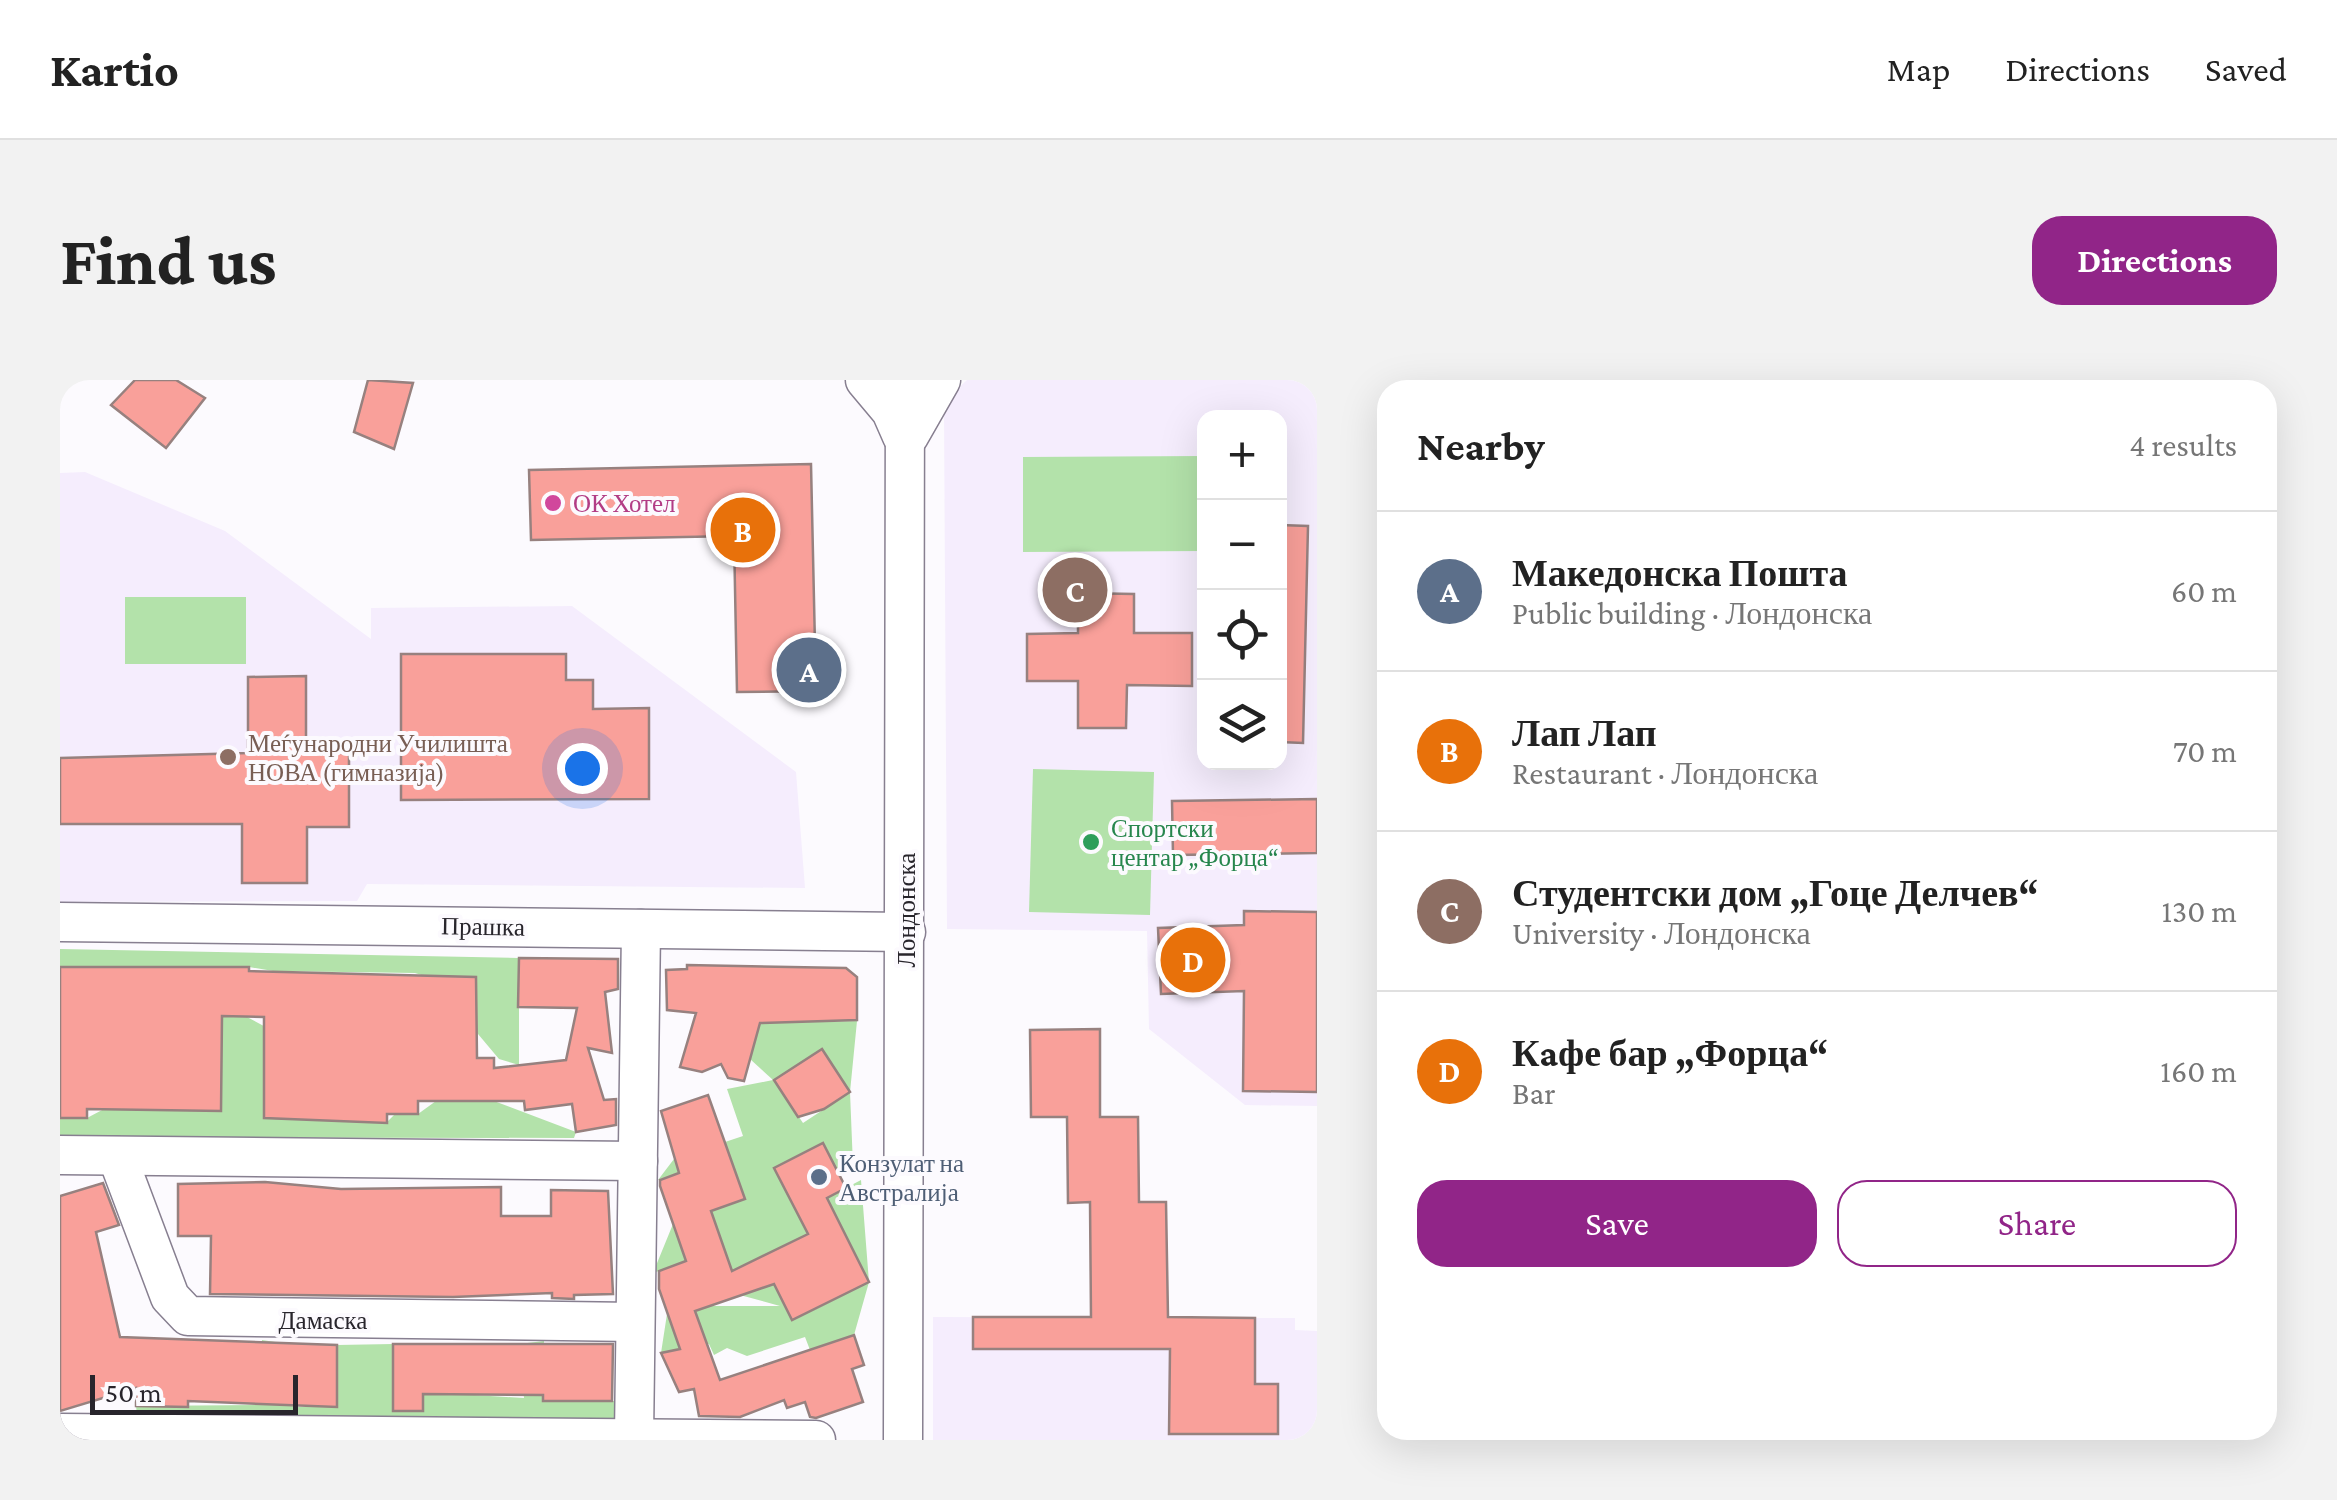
<!DOCTYPE html>
<meta charset="utf-8">
<style>
:root{--surface:#fff;--page:#f2f2f2;--text:#222;--muted:#767676;--line:#e0e0e0;--accent:#912588}
body{margin:0;font-family:"Crimson Pro",serif;background:var(--page);color:var(--text)}
.controls{position:absolute;right:30px;top:30px;display:grid;overflow:hidden;border-radius:20px;box-shadow:0 10px 40px #0002}
.controls button{width:90px;height:90px;display:grid;place-items:center;padding:0;border:0;border-bottom:2px solid var(--line);background:var(--surface);color:var(--text);font:50px sans-serif}
.scale{position:absolute;left:30px;bottom:25px;width:208px;box-sizing:border-box;padding-left:10px;border:5px solid #28252c;border-top:0;font-size:28px;line-height:35px;white-space:nowrap;color:#28252c;-webkit-text-stroke:8px #fcfafe;paint-order:stroke}
.you{position:absolute;left:522px;top:388px;width:35px;height:35px;margin:-25px;border:8px solid #fff;border-radius:50%;background:#1a73e8;box-shadow:0 0 0 15px #1a73e833}
.badge{display:grid;place-items:center;width:65px;height:65px;border-radius:50%;background:var(--accent);color:#fff;font-size:32px;font-weight:700}
.pin{position:absolute;translate:-50% -50%;border:5px solid #fff;box-shadow:0 2px 10px #0006}
.list{margin:0;padding:0;list-style:none}
h2{display:flex;justify-content:space-between;align-items:center;height:130px;margin:0;padding:0 40px;font-size:42px}
h2 small{font-size:32px;font-weight:400;color:var(--muted)}
.list li{display:grid;grid-template-columns:65px 1fr auto;gap:30px;align-items:center;box-sizing:border-box;height:160px;padding:0 40px;border-top:2px solid var(--line)}
.list b{display:block;font-size:38px;white-space:nowrap}
.list p{margin:0;font-size:32px;white-space:nowrap;color:var(--muted)}
.list em{font-size:32px;font-style:normal;color:var(--muted)}
.actions{display:flex;gap:20px;padding:30px 40px}
.actions a{flex:1;padding:22px 0;border:2px solid var(--accent);border-radius:30px;text-align:center;font-size:35px;color:var(--accent)}
.actions .main{background:var(--accent);color:#fff}
.icon{flex:none;width:55px;height:55px;fill:none;stroke:currentColor;stroke-width:2;stroke-linecap:round;stroke-linejoin:round}
.map{position:relative;flex:none;width:1257px;height:1060px;overflow:hidden;border-radius:30px}
header{display:flex;align-items:center;gap:60px;box-sizing:border-box;height:140px;padding:0 50px;background:var(--surface);border-bottom:2px solid var(--line)}
header strong{font-size:48px}
nav{display:flex;gap:55px;margin-inline-start:auto;font-size:35px}
.intro{display:flex;align-items:center;justify-content:space-between;box-sizing:border-box;height:240px;padding:0 60px}
h1{margin:0;font-size:70px}
.button{padding:25px 45px;border-radius:30px;background:var(--accent);color:#fff;font-size:35px;font-weight:700}
main{display:flex;gap:60px;padding:0 60px}
aside{flex:1;background:var(--surface);border-radius:30px;box-shadow:0 10px 40px #0002}
.map>svg:first-child{display:block}
</style>
<header>
<strong>Kartio</strong>
<nav><a>Map</a><a>Directions</a><a>Saved</a></nav>
</header>
<div class="intro"><h1>Find us</h1><a class="button">Directions</a></div>
<main>
<div class="map">
<svg width="1257" height="1060" viewBox="0 0 1257 1060">
<rect width="100%" height="100%" fill="#fcfafe"/>
<!-- built -->
<g fill="#f5edfd" fill-rule="evenodd">
<path d="M 907,0 L 1257,0 L 1257,726 L 1185,725 L 1089,649 L 1087,551 L 887,549 L 884,33 L 888,18 ZM 1144,38 L 1220,38 L 1220,382 L 1144,382 Z"/>
<polygon points="25,92 165,151 311,259 311,228 512,226 736,392 745,508 307,504 297,521 0,522 0,93"/>
<polygon points="873,937 1235,938 1235,950 1257,951 1257,1060 873,1060"/>
</g>
<!-- green -->
<g fill="#b3e2aa" fill-rule="evenodd">
<polygon points="1144,76 1144,171 963,172 963,77"/>
<rect x="65" y="217" width="121" height="67"/>
<polygon points="973,389 1094,392 1090,535 969,532"/>
<polygon points="0,569 459,578 459,685 439,679 371,598 355,593 213,591 189,587 0,587"/>
<polygon points="159,636 187,637 213,651 205,674 204,738 326,743 335,734 358,734 376,721 434,721 516,752 514,758 0,757 0,738 27,738 44,729 161,731"/>
<path d="M 797,641 L 790,712 L 793,786 L 779,793 L 762,763 L 714,788 L 738,833 L 801,800 L 809,902 L 794,955 L 750,970 L 745,957 L 687,976 L 667,968 L 654,975 L 649,964 L 601,973 L 607,934 L 630,926 L 720,926 L 680,915 L 664,869 L 593,893 L 613,844 L 685,818 L 670,776 L 598,800 L 614,779 L 683,756 L 667,709 L 713,700 L 690,679 L 696,643 ZM 761,669 L 790,712 L 743,743 L 714,700 ZM 778,839 L 809,902 L 754,930 L 746,916 L 725,926 L 701,877 Z"/>
<polygon points="202,960 235,965 235,1027 277,1027 277,965 333,964 333,1031 363,1030 364,965 398,963 398,1014 464,1018 459,964 484,961 483,1021 558,1021 566,1056 79,1053 76,1026 200,1025"/>
</g>
<!-- building -->
<g fill="#f9a09a" stroke="#97817f" stroke-width="2.5">
<polygon points="75,0 116,0 145,18 106,68 51,25"/>
<polygon points="308,0 353,3 334,69 294,52"/>
<polygon points="751,84 756,311 677,312 674,156 471,160 469,90"/>
<polygon points="1220,145 1248,146 1243,363 1220,362"/>
<polygon points="1018,213 1074,214 1074,253 1132,253 1132,306 1067,305 1066,348 1018,348 1018,301 967,301 967,254 1018,253"/>
<polygon points="341,274 506,274 506,300 533,300 533,329 589,328 589,419 341,420"/>
<polygon points="246,296 246,373 289,373 289,447 247,447 247,503 182,503 182,444 0,444 0,378 188,373 188,297"/>
<polygon points="1257,419 1257,473 1113,475 1112,421"/>
<polygon points="1184,531 1257,532 1257,712 1183,711 1184,611 1101,614 1098,548 1184,545"/>
<polygon points="459,578 558,579 558,609 545,612 552,673 528,668 544,720 556,719 556,745 516,752 512,724 465,730 464,721 358,721 358,734 327,734 327,743 204,738 204,637 162,636 161,731 27,729 27,738 0,738 0,587 189,587 189,591 416,597 417,678 434,678 434,688 506,680 517,628 458,627"/>
<polygon points="627,585 786,588 797,597 797,640 700,643 684,701 668,698 661,684 642,692 620,687 636,633 607,630 606,590 627,589"/>
<polygon points="1040,649 1040,737 1078,737 1079,822 1106,822 1108,937 1195,938 1195,1004 1218,1004 1218,1054 1109,1054 1110,969 913,969 913,937 1031,937 1030,822 1008,823 1007,737 971,737 970,650"/>
<polygon points="762,669 790,712 764,729 738,737 714,700"/>
<polygon points="648,715 685,819 651,831 672,891 748,854 714,788 763,763 786,808 767,818 809,902 732,940 714,904 635,931 660,1000 794,955 804,985 792,989 803,1022 756,1038 750,1037 745,1022 727,1028 724,1020 680,1037 639,1036 634,1009 619,1012 601,973 620,969 599,909 599,891 626,881 600,806 600,800 619,793 601,731"/>
<polygon points="205,802 281,809 441,807 441,836 491,836 491,810 548,811 553,914 514,915 514,919 492,918 492,913 393,917 150,914 151,856 118,856 118,804"/>
<polygon points="43,803 59,845 36,852 60,957 277,965 277,1027 128,1021 128,1027 76,1026 76,1008 0,1031 0,816"/>
<polygon points="333,964 553,964 552,1021 483,1021 483,1015 363,1014 363,1031 333,1031"/>
</g>
<g fill="none" stroke-linecap="round" stroke-linejoin="round">
<!-- minor casing -->
<g stroke="#877f90" stroke-width="41">
<g id="minor">
<polyline points="805,0 831,31 842,56"/>
<polyline points="849,56 881,0"/>
<polyline points="0,542 846,552"/>
<polyline points="0,775 578,781"/>
<polyline points="57,776 110,917 128,936 575,942"/>
<polyline points="0,1053 756,1060"/>
<polyline points="574,1056 581,549"/>
<polyline points="843,1060 845,0"/>
</g>
</g>
<!-- minor -->
<use href="#minor" stroke="#fff" stroke-width="38"/>
</g>
<!-- markers -->
<circle fill="#d1479c" stroke="#fcfafe" stroke-width="4" cx="493" cy="123" r="10"/>
<circle fill="#8d6e63" stroke="#fcfafe" stroke-width="4" cx="168" cy="377" r="10"/>
<circle fill="#2e9e5b" stroke="#fcfafe" stroke-width="4" cx="1031" cy="462" r="10"/>
<circle fill="#5c6f8a" stroke="#fcfafe" stroke-width="4" cx="759" cy="797" r="10"/>
<g text-anchor="middle" stroke-width="8" stroke-linejoin="round" paint-order="stroke">
<!-- hotel labels -->
<g font-size="25" fill="#b23c85" stroke="#fcfafe" text-anchor="start">
<text x="513" y="132">ОК Хотел</text>
</g>
<!-- education labels -->
<g font-size="25" fill="#785e54" stroke="#fcfafe" text-anchor="start">
<text x="188" y="372">Меѓународни Училишта<tspan x="188" dy="29">НОВА (гимназија)</tspan></text>
</g>
<!-- leisure labels -->
<g font-size="25" fill="#27864d" stroke="#fcfafe" text-anchor="start">
<text x="1051" y="457">Спортски<tspan x="1051" dy="29">центар „Форца“</tspan></text>
</g>
<!-- street labels -->
<g font-size="25" fill="#28252c" stroke="#fcfafe">
<text transform="translate(846 530) rotate(-90)" y="9">Лондонска</text>
<text transform="translate(423 546) rotate(1)" y="9">Прашка</text>
<text x="263" y="949">Дамаска</text>
</g>
<!-- service labels -->
<g font-size="25" fill="#4e5e75" stroke="#fcfafe" text-anchor="start">
<text x="779" y="792">Конзулат на<tspan x="779" dy="29">Австралија</tspan></text>
</g>
</g>
</svg>
<div class="controls">
<button>+</button>
<button>−</button>
<button><svg class="icon" aria-label="locate" viewBox="0 0 24 24"><circle cx="12" cy="12" r="6"/><path d="M12 2v4M12 18v4M2 12h4M18 12h4"/></svg></button>
<button><svg class="icon" aria-label="layers" viewBox="0 0 24 24"><path d="M12 4l9 5-9 5-9-5zM3 14l9 5 9-5"/></svg></button>
</div>
<div class="scale">50 m</div>
<div class="you"></div>
<div class="pin badge" style="left:749px;top:290px;background:#5c6f8a">A</div>
<div class="pin badge" style="left:683px;top:150px;background:#e8710a">B</div>
<div class="pin badge" style="left:1015px;top:210px;background:#8d6e63">C</div>
<div class="pin badge" style="left:1133px;top:580px;background:#e8710a">D</div>
</div>
<aside>
<h2>Nearby<small>4 results</small></h2>
<ul class="list">
<li><span class="badge" style="background:#5c6f8a">A</span><div><b>Македонска Пошта</b><p>Public building · Лондонска</p></div><em>60 m</em></li>
<li><span class="badge" style="background:#e8710a">B</span><div><b>Лап Лап</b><p>Restaurant · Лондонска</p></div><em>70 m</em></li>
<li><span class="badge" style="background:#8d6e63">C</span><div><b>Студентски дом „Гоце Делчев“</b><p>University · Лондонска</p></div><em>130 m</em></li>
<li><span class="badge" style="background:#e8710a">D</span><div><b>Кaфе бар „Форца“</b><p>Bar</p></div><em>160 m</em></li>
</ul>
<div class="actions"><a class="main">Save</a><a>Share</a></div>
</aside>
</main>
